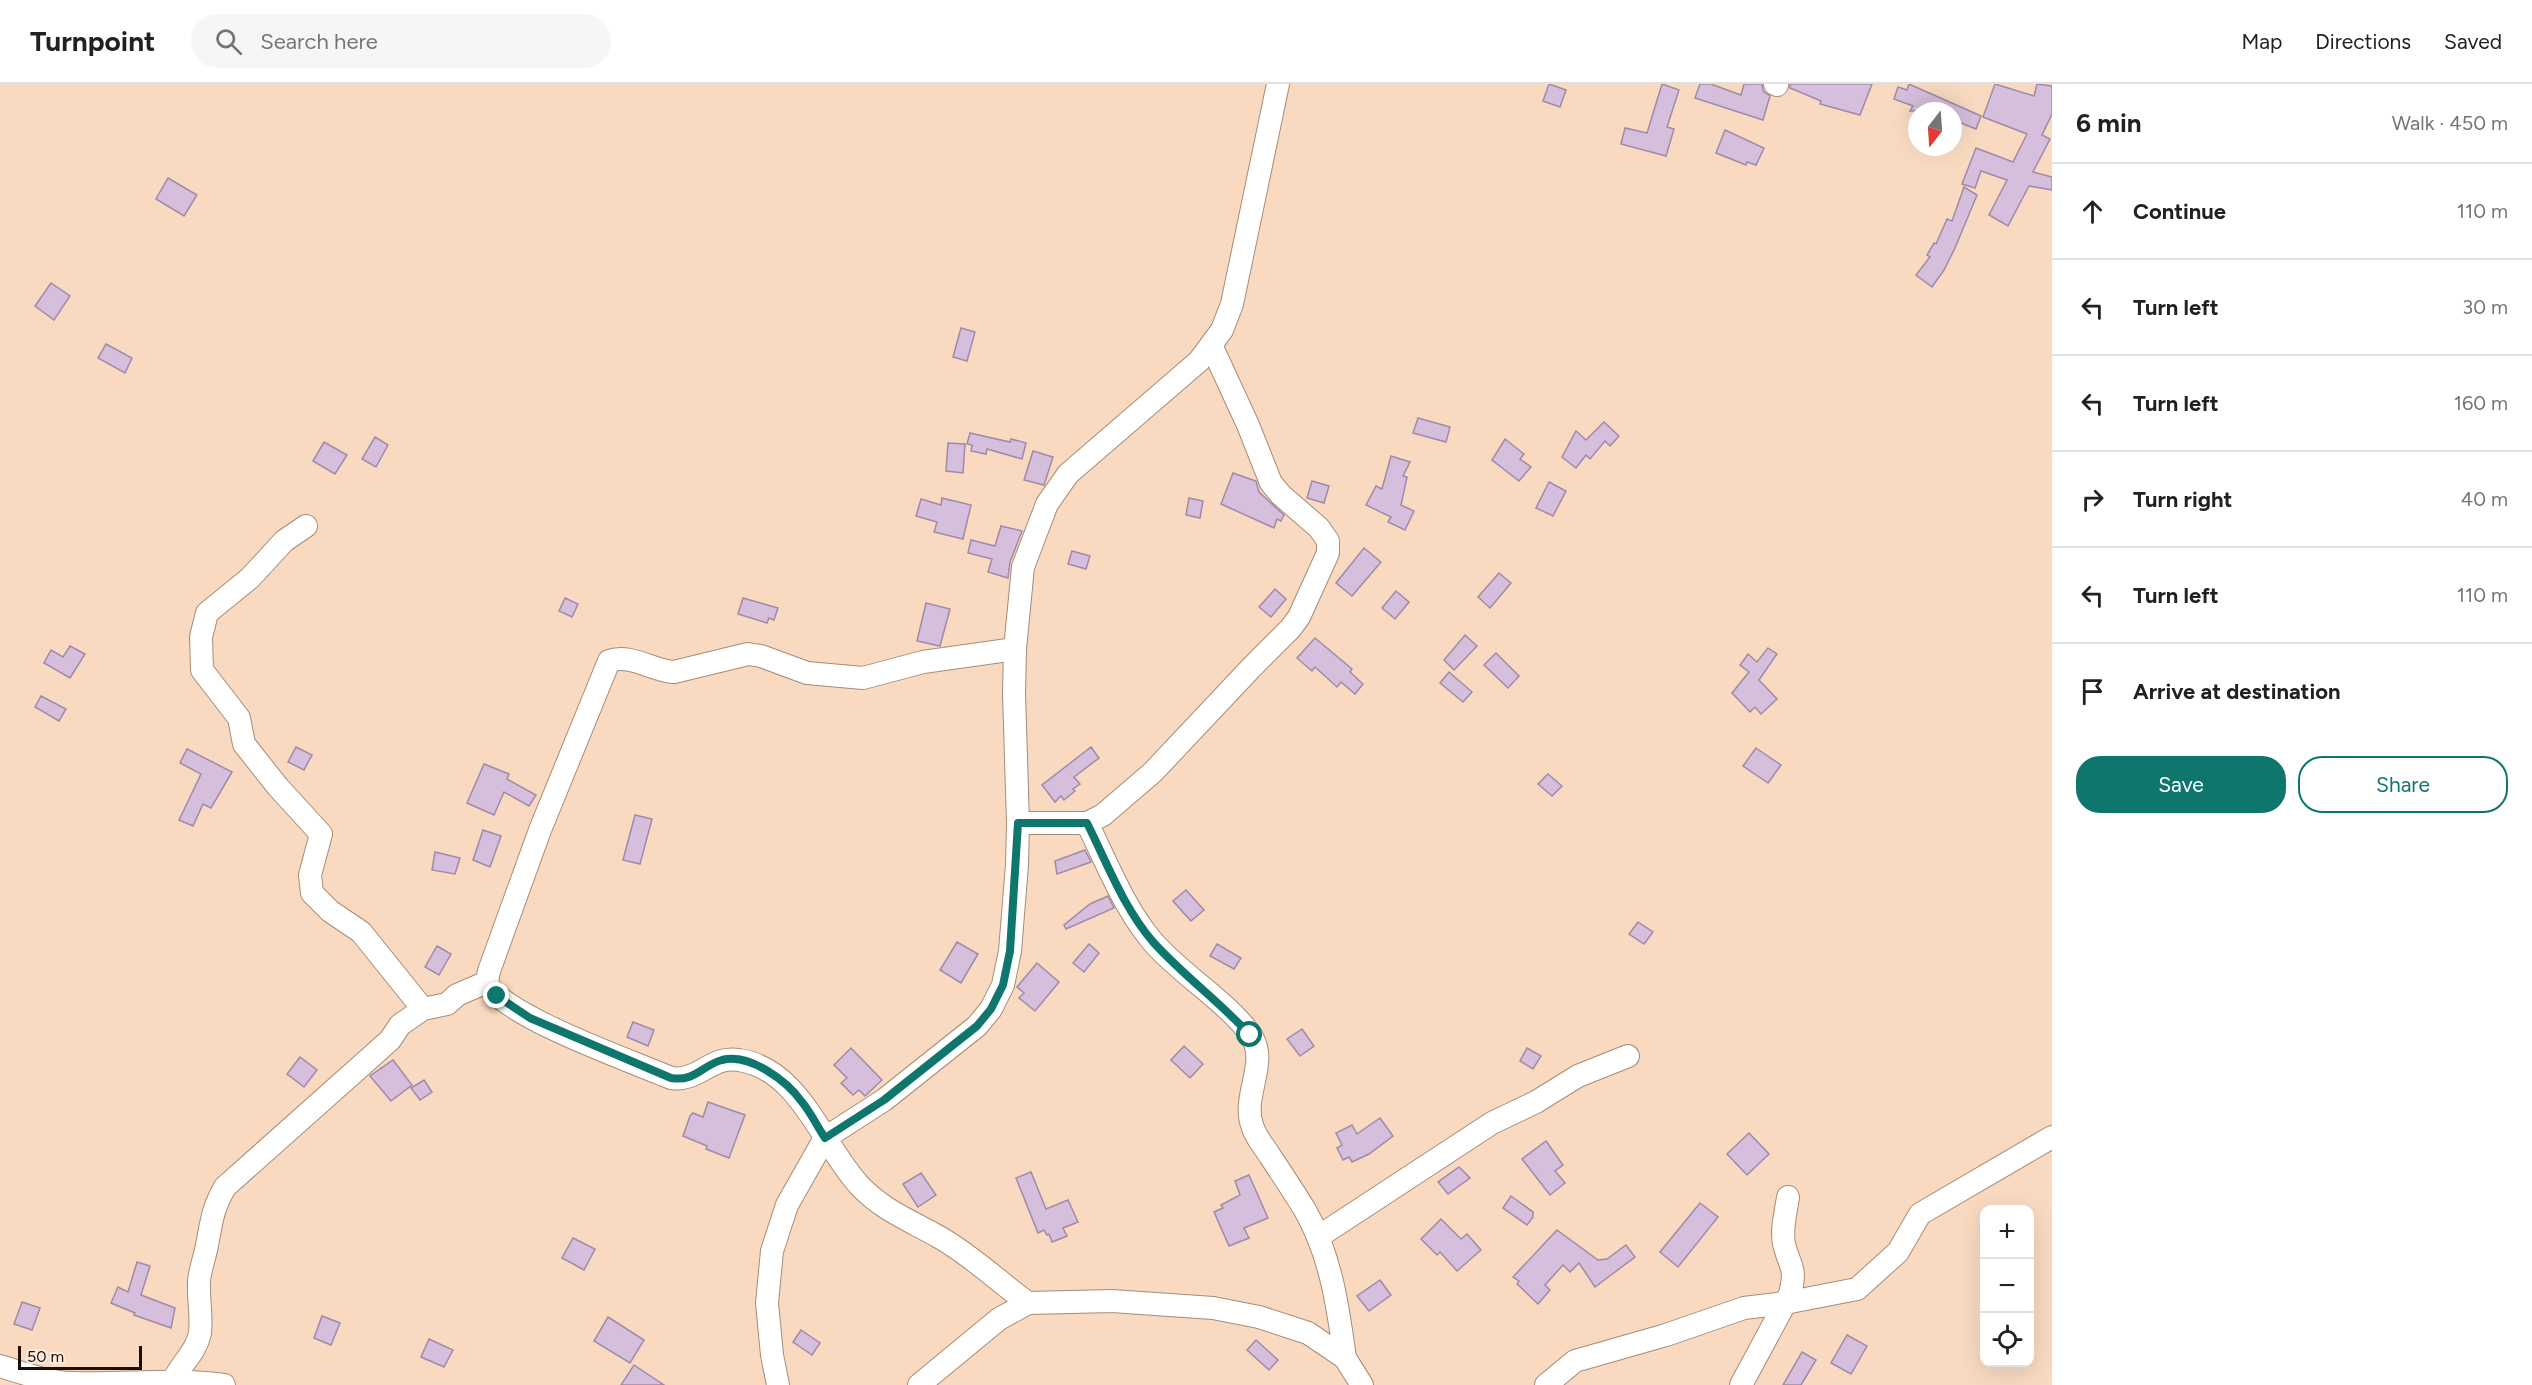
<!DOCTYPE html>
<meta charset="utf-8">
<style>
:root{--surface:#fff;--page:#f6f6f6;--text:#202124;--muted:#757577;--line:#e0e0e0;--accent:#0f766e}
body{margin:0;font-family:Figtree,sans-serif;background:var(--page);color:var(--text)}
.controls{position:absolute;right:18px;bottom:18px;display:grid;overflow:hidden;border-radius:12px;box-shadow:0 6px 24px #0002}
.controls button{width:54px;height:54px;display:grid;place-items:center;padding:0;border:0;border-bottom:2px solid var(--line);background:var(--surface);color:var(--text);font:30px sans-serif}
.compass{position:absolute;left:1908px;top:18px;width:54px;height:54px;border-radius:50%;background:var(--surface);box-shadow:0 6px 24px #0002;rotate:197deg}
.scale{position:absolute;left:18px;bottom:15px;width:124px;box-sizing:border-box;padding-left:6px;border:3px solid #1a0f07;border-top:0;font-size:16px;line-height:21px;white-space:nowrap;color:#1a0f07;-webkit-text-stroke:4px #fdeadb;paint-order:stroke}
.stop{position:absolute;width:18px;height:18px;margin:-14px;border:4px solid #0f766e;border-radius:50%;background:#fff}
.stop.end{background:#0f766e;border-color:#fff;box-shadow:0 2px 6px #0008}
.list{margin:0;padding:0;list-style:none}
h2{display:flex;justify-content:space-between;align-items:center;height:78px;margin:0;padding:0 24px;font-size:26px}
h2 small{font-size:20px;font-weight:400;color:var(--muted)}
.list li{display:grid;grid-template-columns:39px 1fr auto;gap:18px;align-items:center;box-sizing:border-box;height:96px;padding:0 24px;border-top:2px solid var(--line)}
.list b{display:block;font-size:22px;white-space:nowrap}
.list em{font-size:20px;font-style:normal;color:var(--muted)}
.actions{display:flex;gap:12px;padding:18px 24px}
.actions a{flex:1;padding:14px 0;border:2px solid var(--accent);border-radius:24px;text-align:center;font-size:21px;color:var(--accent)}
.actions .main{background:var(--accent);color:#fff}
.icon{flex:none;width:33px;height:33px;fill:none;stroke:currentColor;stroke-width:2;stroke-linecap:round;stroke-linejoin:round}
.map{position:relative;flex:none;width:2052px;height:1301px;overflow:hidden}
header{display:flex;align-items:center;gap:36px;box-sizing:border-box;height:84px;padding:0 30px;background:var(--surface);border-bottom:2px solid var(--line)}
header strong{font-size:28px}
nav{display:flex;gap:33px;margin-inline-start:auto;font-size:21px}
.search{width:420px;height:54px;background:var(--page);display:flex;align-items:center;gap:15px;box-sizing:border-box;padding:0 21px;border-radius:33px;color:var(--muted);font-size:22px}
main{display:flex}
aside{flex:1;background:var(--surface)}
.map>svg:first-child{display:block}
</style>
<header>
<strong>Turnpoint</strong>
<div class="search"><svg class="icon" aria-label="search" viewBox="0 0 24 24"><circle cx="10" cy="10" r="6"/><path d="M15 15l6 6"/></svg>Search here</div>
<nav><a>Map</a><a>Directions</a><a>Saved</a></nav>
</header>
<main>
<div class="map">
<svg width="2052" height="1301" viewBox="0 0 2052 1301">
<rect width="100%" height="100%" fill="#f9dac1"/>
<!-- building -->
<g fill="#d5bfdd" stroke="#9f8aa7" stroke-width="1.5">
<polygon points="1549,0 1566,6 1560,23 1543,17"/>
<polygon points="1662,0 1679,6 1667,43 1674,45 1666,72 1621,60 1625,44 1647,49"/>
<polygon points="1700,0 1711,0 1741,11 1744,0 1762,0 1763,7 1770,12 1763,36 1695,14"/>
<polygon points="1790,0 1872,0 1860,31 1820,20 1821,17 1790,4"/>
<polygon points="1909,0 1981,32 1976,45 1953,36 1953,27 1910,27 1913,22 1894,15 1898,3 1907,6"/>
<polygon points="1995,0 2034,12 2037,0 2052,2 2052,30 2042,51 2050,55 2033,88 2052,93 2052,106 2029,102 2008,142 1989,131 2007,96 1981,87 1975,104 1962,100 1976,64 2013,78 2027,50 1983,33"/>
<polygon points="1725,46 1764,64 1756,81 1747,78 1746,81 1716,69"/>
<polygon points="168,94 197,111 184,132 156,115"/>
<polygon points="1964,103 1977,111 1955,164 1944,186 1932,203 1916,191 1930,173 1927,171 1934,159 1936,160 1947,135 1952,137"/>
<polygon points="51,199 70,212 54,236 35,222"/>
<polygon points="961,244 975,248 967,277 953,273"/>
<polygon points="106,260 132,274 125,289 98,274"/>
<polygon points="1418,334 1450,343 1446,358 1413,349"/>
<polygon points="1604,338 1619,352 1610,362 1605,357 1590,375 1586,371 1576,384 1562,373 1576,347 1586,356"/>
<polygon points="970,349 1010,358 1011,355 1026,359 1022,375 987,365 986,370 971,367 972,361 967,360"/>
<polygon points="375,353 388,361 376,383 362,375"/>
<polygon points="1505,355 1524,370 1520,375 1531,383 1519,397 1492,376"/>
<polygon points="324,358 347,371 335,390 313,377"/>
<polygon points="948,359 965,360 963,389 946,387"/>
<polygon points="1033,367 1053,373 1044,401 1024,396"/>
<polygon points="1391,372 1410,378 1403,392 1407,393 1401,421 1414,427 1405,446 1388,438 1391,433 1366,421 1376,402 1382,405"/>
<polygon points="1233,389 1256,397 1259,408 1284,431 1281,437 1277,435 1274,444 1221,420"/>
<polygon points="1312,397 1329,402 1324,419 1307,414"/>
<polygon points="1549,398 1566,407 1553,432 1536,424"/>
<polygon points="942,414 971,421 963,455 934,448 937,438 916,432 921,415 941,421"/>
<polygon points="1189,414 1203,417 1200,434 1186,431"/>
<polygon points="1001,442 1022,447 1010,478 1008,494 988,488 992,475 968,469 971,456 995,462"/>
<polygon points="1364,464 1381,478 1352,512 1336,499"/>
<polygon points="1072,467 1090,472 1086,485 1068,480"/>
<polygon points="1499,489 1511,499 1490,524 1478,513"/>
<polygon points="1275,505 1286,515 1271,533 1259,523"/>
<polygon points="1396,507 1409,518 1395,535 1382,524"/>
<polygon points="565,514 578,520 572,533 559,527"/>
<polygon points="743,514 778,524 774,536 769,534 767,539 738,530"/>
<polygon points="926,519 950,525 940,562 917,557"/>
<polygon points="1465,551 1477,562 1454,586 1444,576"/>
<polygon points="1315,554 1352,585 1350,588 1363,600 1355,610 1341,598 1337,603 1315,583 1312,587 1297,574"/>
<polygon points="70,562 85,570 70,594 44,579 51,566 63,573"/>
<polygon points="1768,564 1777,570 1759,596 1777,615 1761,630 1755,623 1750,628 1732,609 1749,588 1740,581 1748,570 1757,578"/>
<polygon points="1496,569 1519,592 1508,604 1484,581"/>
<polygon points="1449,588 1472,608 1463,618 1440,599"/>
<polygon points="41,612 66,625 59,637 35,623"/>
<polygon points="296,663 312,671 304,686 288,678"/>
<polygon points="1091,663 1099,674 1074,693 1080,700 1073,705 1075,707 1064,716 1061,712 1055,718 1042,701"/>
<polygon points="1756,664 1781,681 1768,699 1743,682"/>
<polygon points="187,665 232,688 211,724 203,720 193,742 179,736 201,690 180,679"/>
<polygon points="484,680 509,690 507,695 536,711 529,722 504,708 494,731 467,719"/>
<polygon points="1548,690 1562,702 1552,712 1538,700"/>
<polygon points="635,731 652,735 640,780 623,776"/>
<polygon points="483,746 501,752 490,783 473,776"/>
<polygon points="1085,766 1091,778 1057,790 1055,777"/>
<polygon points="435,768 460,774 455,790 432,786"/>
<polygon points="1186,806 1204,826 1191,837 1173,817"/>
<polygon points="1108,812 1114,824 1066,845 1064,841 1090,820"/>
<polygon points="1638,838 1653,848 1644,860 1629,850"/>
<polygon points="957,858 978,870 961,899 940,886"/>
<polygon points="1089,860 1099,869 1084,888 1073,879"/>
<polygon points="1217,860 1241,874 1234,885 1210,872"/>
<polygon points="437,862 451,870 439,891 425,883"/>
<polygon points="1037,879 1059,898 1035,927 1019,914 1024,909 1017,903"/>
<polygon points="633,938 654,946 648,962 627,953"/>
<polygon points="1302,945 1314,962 1300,972 1287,955"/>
<polygon points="1184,962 1203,980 1190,994 1171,976"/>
<polygon points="851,964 882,996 865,1012 859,1006 853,1011 841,999 847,994 834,981"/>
<polygon points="1527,964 1541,972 1533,985 1520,977"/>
<polygon points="300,973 317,986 304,1003 287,990"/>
<polygon points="393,976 412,1001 391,1017 370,992"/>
<polygon points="424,996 432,1008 420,1016 411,1004"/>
<polygon points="708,1018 745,1031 729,1074 706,1065 707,1062 683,1052 690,1032 693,1029 703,1033"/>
<polygon points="1380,1034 1393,1052 1369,1070 1352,1078 1349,1073 1343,1076 1337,1064 1342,1061 1336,1049 1352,1041 1357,1050"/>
<polygon points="1749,1049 1769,1070 1747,1091 1727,1070"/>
<polygon points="1546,1057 1563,1081 1555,1087 1565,1099 1550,1111 1522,1075"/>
<polygon points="1459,1083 1470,1094 1448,1110 1438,1098"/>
<polygon points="1031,1088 1046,1125 1068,1116 1078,1138 1063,1144 1067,1152 1052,1158 1049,1150 1047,1151 1044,1146 1038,1149 1016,1094"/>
<polygon points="921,1089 936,1111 918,1123 903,1100"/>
<polygon points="1249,1091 1268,1134 1244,1144 1249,1154 1229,1162 1214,1128 1223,1124 1221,1121 1240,1111 1235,1097"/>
<polygon points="1511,1112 1533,1128 1533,1133 1527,1141 1503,1124"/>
<polygon points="1700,1119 1718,1133 1678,1183 1660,1168"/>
<polygon points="1441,1135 1461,1155 1467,1150 1481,1166 1457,1187 1440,1168 1437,1171 1421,1155"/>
<polygon points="1557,1146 1598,1176 1607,1175 1626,1161 1635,1173 1595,1203 1579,1179 1570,1188 1563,1181 1545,1201 1550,1206 1538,1220 1517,1200 1519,1197 1513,1193"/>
<polygon points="573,1154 595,1165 584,1186 562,1174"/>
<polygon points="137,1178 150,1182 141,1211 175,1224 171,1244 134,1231 135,1229 111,1219 118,1203 128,1208"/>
<polygon points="1380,1196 1391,1211 1369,1227 1357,1212"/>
<polygon points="22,1218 40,1224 32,1246 14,1240"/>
<polygon points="322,1232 340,1239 331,1261 314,1254"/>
<polygon points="608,1233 644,1256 630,1279 594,1257"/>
<polygon points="801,1246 820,1259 812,1271 793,1258"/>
<polygon points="1847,1251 1867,1262 1851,1290 1831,1279"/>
<polygon points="429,1255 453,1266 444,1283 421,1273"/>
<polygon points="1256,1256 1278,1276 1269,1286 1247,1266"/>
<polygon points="1802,1268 1816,1276 1801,1301 1783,1301"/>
<polygon points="634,1281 664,1301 621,1301"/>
</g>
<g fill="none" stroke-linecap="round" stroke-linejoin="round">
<!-- minor casing -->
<g stroke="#a88b75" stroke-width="24">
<g id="minor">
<polyline points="1775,0 1777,1"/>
<polyline points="306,442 284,457 250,494 207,529 201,553 202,586 239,634 244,660 278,703 321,750 310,791 312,809 330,827 361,848 423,925"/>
<path d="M 1015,565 L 923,578 L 863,594 L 807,589 L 761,572 L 748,570 L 674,588 C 653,587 630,569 609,577 L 540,746 L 489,887 L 487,898 C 499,931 634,978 671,994 C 699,998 711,971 739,976 C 800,985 822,1061 859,1101 C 882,1126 911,1137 939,1153 C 971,1171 999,1198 1028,1219"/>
<polyline points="1018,739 1087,739 1103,731 1153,688 1251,584 1290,545 1299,533 1328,469 1328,457 1319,444 1281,411 1271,399 1248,341 1212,263"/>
<path d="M 1087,739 C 1107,779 1124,824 1153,858 C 1180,890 1231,920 1252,953 C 1268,980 1242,1012 1252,1041 C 1255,1053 1264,1062 1270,1072 C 1282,1090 1294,1108 1305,1126 C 1331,1172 1338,1223 1345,1274"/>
<polyline points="1318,1153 1492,1039 1536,1018 1578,992 1628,972"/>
<path d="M 0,1282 C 23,1289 47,1298 72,1299 C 123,1301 173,1294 224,1301"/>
<path d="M 173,1297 C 181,1279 196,1269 200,1249 C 202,1232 198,1214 199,1197 C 200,1185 205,1173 207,1161 C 212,1136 212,1126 225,1103 L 390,956 L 400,941 L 423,925 L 447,920 L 457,911 L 487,898"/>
<polyline points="778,1301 772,1271 767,1219 772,1167 787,1121 825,1054 884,1016 977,942 991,925 1003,901 1010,867 1017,781 1018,739 1014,610 1015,565 1023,483 1047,420 1068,390 1199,277 1222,246 1232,220 1278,0"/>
<polyline points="919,1301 999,1235 1028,1219 1112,1217 1213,1224 1259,1233 1308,1249 1345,1274 1362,1301"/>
<polyline points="1546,1301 1575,1277 1666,1251 1744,1224 1785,1219 1857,1205 1898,1168 1920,1130 2052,1053"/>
<path d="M 1741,1301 L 1790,1210 C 1797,1182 1790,1185 1784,1160 C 1781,1145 1786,1128 1788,1113"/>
</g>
</g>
<!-- minor -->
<use href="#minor" stroke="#fff" stroke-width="22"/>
</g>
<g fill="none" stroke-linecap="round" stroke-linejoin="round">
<!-- route -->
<path stroke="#0f766e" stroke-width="8" d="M 497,912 L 530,934 L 671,994 C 695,998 701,982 722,976 C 750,969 787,997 802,1018 C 811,1029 817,1042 825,1054 L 884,1016 L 977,942 L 991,925 L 1003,901 L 1010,867 L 1018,739 L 1087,739 C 1107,779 1124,825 1154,859 C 1184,892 1220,918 1250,951"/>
</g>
</svg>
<div class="controls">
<button>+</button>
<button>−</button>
<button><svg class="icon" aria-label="locate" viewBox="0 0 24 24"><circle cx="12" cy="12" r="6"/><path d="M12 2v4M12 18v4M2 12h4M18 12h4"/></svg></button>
</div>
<svg class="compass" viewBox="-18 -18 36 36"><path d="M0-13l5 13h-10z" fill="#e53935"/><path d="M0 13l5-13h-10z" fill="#757577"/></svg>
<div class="scale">50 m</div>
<div class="stop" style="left:1250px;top:951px"></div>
<div class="stop end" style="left:497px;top:912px"></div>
</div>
<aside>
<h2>6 min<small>Walk · 450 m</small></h2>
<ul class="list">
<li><svg class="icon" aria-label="ahead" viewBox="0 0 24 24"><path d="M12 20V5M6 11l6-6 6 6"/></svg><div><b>Continue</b></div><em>110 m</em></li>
<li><svg class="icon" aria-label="left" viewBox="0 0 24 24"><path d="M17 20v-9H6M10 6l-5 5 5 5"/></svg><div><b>Turn left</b></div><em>30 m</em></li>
<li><svg class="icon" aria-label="left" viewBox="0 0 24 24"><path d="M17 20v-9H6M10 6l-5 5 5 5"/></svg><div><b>Turn left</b></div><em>160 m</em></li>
<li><svg class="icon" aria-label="right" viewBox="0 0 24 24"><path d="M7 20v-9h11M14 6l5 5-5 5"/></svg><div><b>Turn right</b></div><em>40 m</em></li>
<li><svg class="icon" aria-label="left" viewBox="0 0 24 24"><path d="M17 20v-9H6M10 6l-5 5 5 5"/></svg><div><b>Turn left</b></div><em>110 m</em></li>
<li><svg class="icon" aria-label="arrive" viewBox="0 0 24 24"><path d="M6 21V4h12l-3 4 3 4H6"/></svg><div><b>Arrive at destination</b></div></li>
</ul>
<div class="actions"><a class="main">Save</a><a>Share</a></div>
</aside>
</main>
